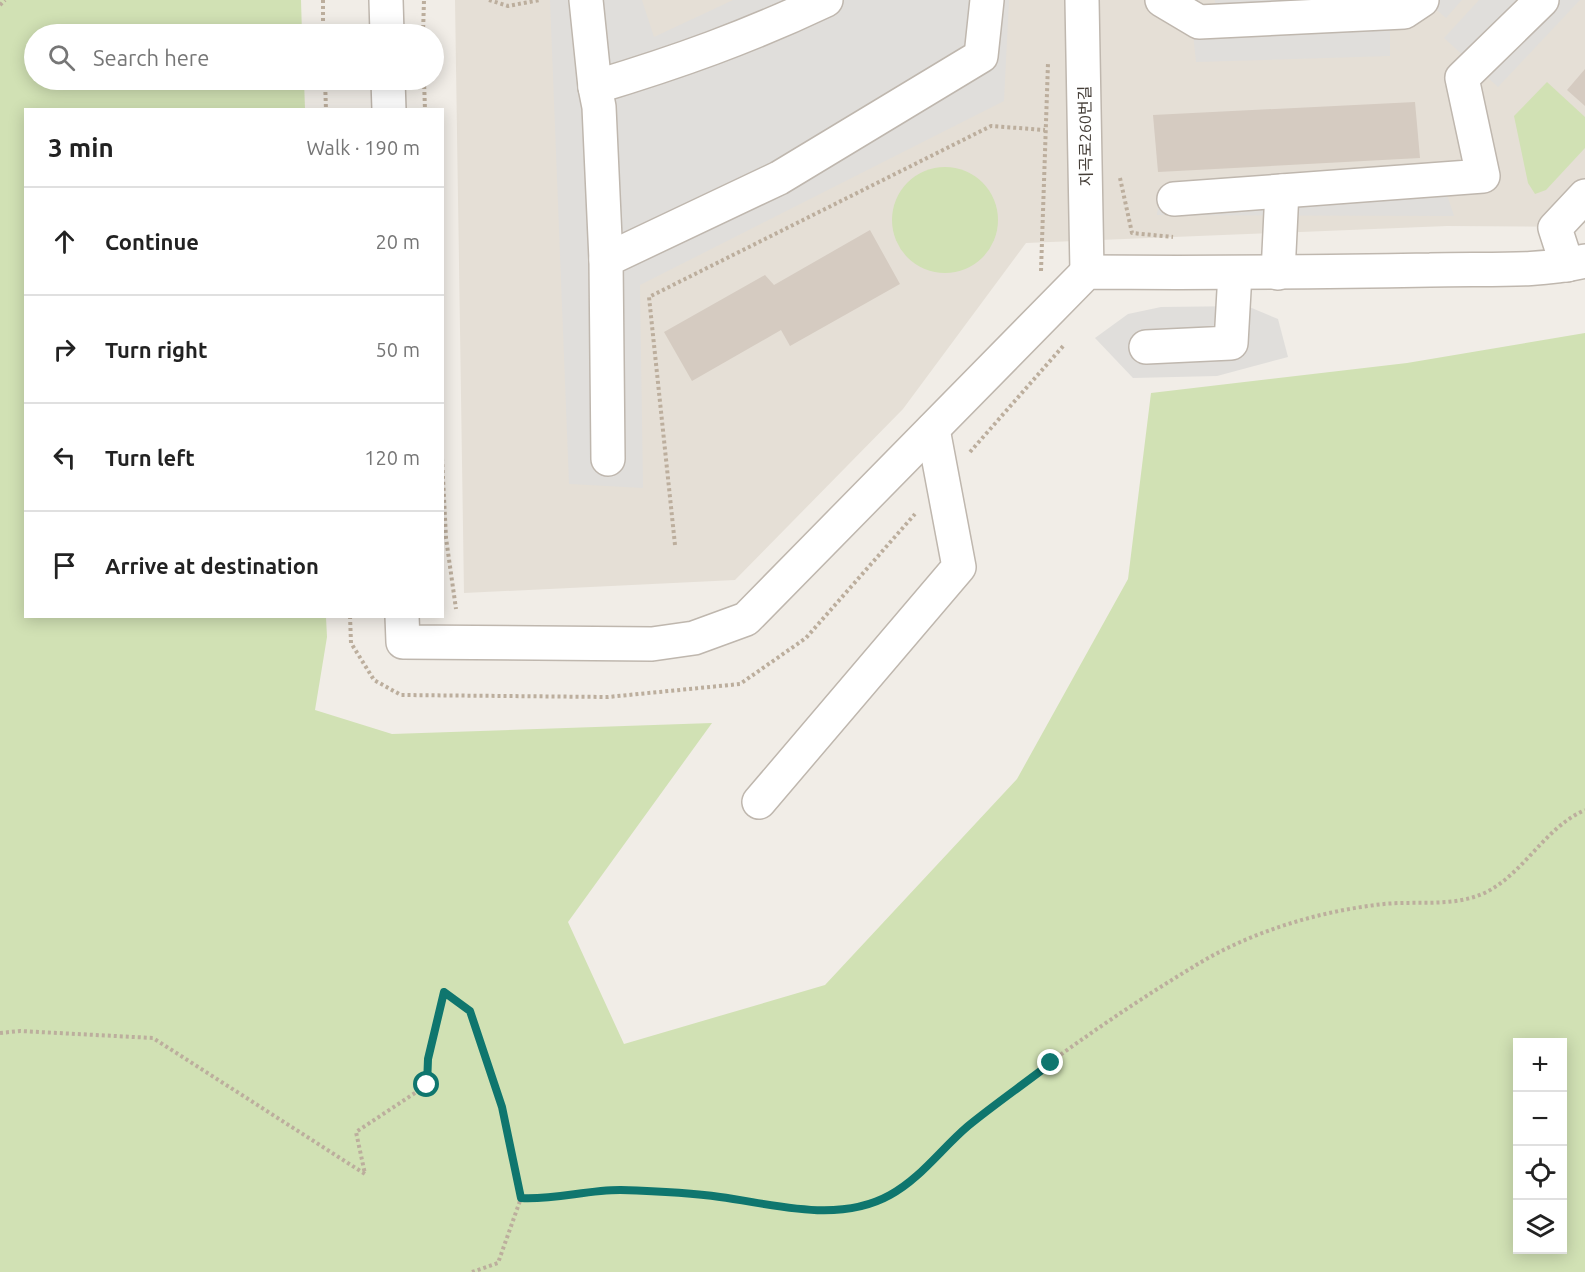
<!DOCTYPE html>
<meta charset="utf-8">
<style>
:root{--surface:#fff;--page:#f6f6f6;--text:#222;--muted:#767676;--line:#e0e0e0}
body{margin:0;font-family:Ubuntu,"Noto Sans KR",sans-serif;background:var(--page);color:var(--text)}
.controls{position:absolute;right:18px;bottom:18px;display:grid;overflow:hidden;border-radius:0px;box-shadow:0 3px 15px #0003}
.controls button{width:54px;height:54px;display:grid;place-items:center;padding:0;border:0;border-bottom:2px solid var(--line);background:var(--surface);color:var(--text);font:30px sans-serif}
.stop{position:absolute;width:18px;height:18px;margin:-14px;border:4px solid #0f766e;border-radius:50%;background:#fff}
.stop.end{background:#0f766e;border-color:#fff;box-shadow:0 2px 6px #0008}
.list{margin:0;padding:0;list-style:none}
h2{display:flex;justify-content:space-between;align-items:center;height:78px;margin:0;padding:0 24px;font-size:26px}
h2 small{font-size:20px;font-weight:400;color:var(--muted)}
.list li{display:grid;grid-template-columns:39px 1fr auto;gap:18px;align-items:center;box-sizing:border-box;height:108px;padding:0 24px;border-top:2px solid var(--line)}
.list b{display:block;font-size:22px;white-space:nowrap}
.list em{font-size:20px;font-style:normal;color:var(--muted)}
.icon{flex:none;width:33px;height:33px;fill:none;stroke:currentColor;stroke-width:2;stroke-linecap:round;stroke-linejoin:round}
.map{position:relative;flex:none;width:1585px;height:1272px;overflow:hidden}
.search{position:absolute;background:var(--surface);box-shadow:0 3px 15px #0003;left:24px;top:24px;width:420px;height:66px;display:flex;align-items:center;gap:15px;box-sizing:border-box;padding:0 21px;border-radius:33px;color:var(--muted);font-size:22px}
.panel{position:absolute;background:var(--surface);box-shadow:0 3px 15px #0003;left:24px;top:108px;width:420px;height:510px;border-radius:0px}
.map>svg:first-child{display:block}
</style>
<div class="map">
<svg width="1585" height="1272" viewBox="0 0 1585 1272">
<rect width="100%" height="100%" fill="#f1ede7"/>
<!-- residential -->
<polygon fill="#e5dfd6" points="455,0 1585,0 1585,223 1576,227 1447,226 1026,243 903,409 735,580 464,593"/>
<!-- green -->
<g fill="#d1e1b4" fill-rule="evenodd">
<path d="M 0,0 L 301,0 L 302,34 L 34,34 L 34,80 L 304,80 L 305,109 L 26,110 L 26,616 L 326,617 L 327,637 L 315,710 L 392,734 L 712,723 L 568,922 L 624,1044 L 825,985 L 1017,779 L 1128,579 L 1151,393 L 1407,363 L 1585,333 L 1585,1272 L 0,1272 ZM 1562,1042 L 1562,1250 L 1518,1250 L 1518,1042 Z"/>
<polygon points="1547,82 1585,117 1585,148 1546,190 1535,194 1528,183 1514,116"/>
<circle cx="945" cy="220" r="53"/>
</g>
<!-- parking -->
<g fill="#e0dedb">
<polygon points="550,0 642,0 654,37 733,0 1009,0 1004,101 640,285 643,488 569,484"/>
<polygon points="1215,0 1462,0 1446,18 1432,6 1406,25 1390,31 1390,56 1196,62 1193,33 1215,8"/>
<polygon points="1479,0 1580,0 1498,87 1444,38"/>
<polygon points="1436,162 1454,216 1157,215 1160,193"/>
<polygon points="1247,306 1278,319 1288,357 1217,376 1133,378 1095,338 1128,314 1161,307"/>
</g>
<!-- building -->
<g fill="#d5cbc1">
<polygon points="1585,69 1585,106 1567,90"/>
<polygon points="1415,102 1420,158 1158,172 1153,115"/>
<polygon points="870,230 900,284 790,346 781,330 692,381 664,332 765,275 774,285"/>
</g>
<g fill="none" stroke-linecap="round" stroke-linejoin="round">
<!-- minor casing -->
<g stroke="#bfb7ae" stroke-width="36">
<g id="minor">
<polyline points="386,0 387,34"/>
<polyline points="586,0 595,87"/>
<polyline points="1082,0 1087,272"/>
<polyline points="1162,0 1199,22 1404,12 1422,0"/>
<polyline points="388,80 389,110"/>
<polyline points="1174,199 1483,176 1462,78 1542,0"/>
<path d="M 606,260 L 599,107 L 595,87 C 678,62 748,37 826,0"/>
<polyline points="1567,265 1555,228 1585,196"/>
<polyline points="1278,273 1282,191"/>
<polyline points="1146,347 1231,343 1235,273"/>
<polyline points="608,459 606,260 779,178 981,56 987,0"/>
<path d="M 402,616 L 403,642 L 652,644 L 694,638 L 746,619 L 1087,272 C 1202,273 1316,272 1430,270 C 1480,268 1536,273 1585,261"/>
<polyline points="759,802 959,567 933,429"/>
</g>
</g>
<!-- path -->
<g stroke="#bcae9d" stroke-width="4" stroke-dasharray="3 3" stroke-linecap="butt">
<polyline points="323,0 323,34"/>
<polyline points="489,0 508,6 540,0"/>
<polyline points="0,5 5,0"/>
<polyline points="423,34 424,0"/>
<polyline points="325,80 326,110"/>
<polyline points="424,80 425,110"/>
<polyline points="1120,178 1132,233 1173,237"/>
<polyline points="1041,271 1048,63"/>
<polyline points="970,452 1064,345"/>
<polyline points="442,458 446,538 456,609"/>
<polyline points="675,545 649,297 991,126 1045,130"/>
<polyline points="350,616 351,643 374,680 401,695 608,697 740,684 806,638 915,514"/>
<polyline points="0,1033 20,1031 153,1038 365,1174 356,1132 427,1085 428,1059 444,992 470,1011 502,1107 521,1198 498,1263 472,1272"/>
<path d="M 521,1198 C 555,1200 587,1190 621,1191 C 653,1191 685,1193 717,1196 C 767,1202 814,1217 865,1205 C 908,1194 936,1153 968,1126 C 1039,1068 1115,1014 1193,967 C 1249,932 1319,911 1384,904 C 1414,901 1445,906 1474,897 C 1520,883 1541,829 1585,810"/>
</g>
<!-- minor -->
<use href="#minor" stroke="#fff" stroke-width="33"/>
</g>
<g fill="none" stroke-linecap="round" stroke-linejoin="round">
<!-- route -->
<path stroke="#0f766e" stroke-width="8" d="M 427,1085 L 428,1059 L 444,992 L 470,1011 L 502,1107 L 521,1198 C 554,1200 586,1190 620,1190 C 653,1191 687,1192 720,1197 C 774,1204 838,1224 890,1195 C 920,1179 942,1148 968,1126 C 995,1104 1024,1084 1051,1063"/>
</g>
<g text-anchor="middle" stroke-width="5" stroke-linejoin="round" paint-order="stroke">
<!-- street labels -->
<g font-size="16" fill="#443d37" stroke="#fff">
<text transform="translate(1085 136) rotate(-91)" y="6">지곡로260번길</text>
</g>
</g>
</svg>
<div class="controls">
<button>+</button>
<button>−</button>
<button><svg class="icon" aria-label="locate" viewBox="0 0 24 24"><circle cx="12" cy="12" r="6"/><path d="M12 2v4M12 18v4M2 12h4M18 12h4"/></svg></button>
<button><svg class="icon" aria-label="layers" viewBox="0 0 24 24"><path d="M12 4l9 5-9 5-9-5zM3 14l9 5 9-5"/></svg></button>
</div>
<div class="stop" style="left:427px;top:1085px"></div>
<div class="stop end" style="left:1051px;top:1063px"></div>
<div class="search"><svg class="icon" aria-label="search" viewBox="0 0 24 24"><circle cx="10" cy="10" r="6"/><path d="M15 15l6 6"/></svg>Search here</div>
<section class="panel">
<h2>3 min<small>Walk · 190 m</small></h2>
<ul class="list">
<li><svg class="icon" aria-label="ahead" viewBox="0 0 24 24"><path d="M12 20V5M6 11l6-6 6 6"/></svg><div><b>Continue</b></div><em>20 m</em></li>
<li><svg class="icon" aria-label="right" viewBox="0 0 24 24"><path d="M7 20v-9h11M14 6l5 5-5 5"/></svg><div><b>Turn right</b></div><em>50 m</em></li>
<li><svg class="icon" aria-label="left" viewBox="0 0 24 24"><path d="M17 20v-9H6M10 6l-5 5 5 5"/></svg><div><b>Turn left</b></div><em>120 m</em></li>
<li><svg class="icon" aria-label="arrive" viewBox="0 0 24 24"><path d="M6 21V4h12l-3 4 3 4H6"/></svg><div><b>Arrive at destination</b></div></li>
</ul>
</section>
</div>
